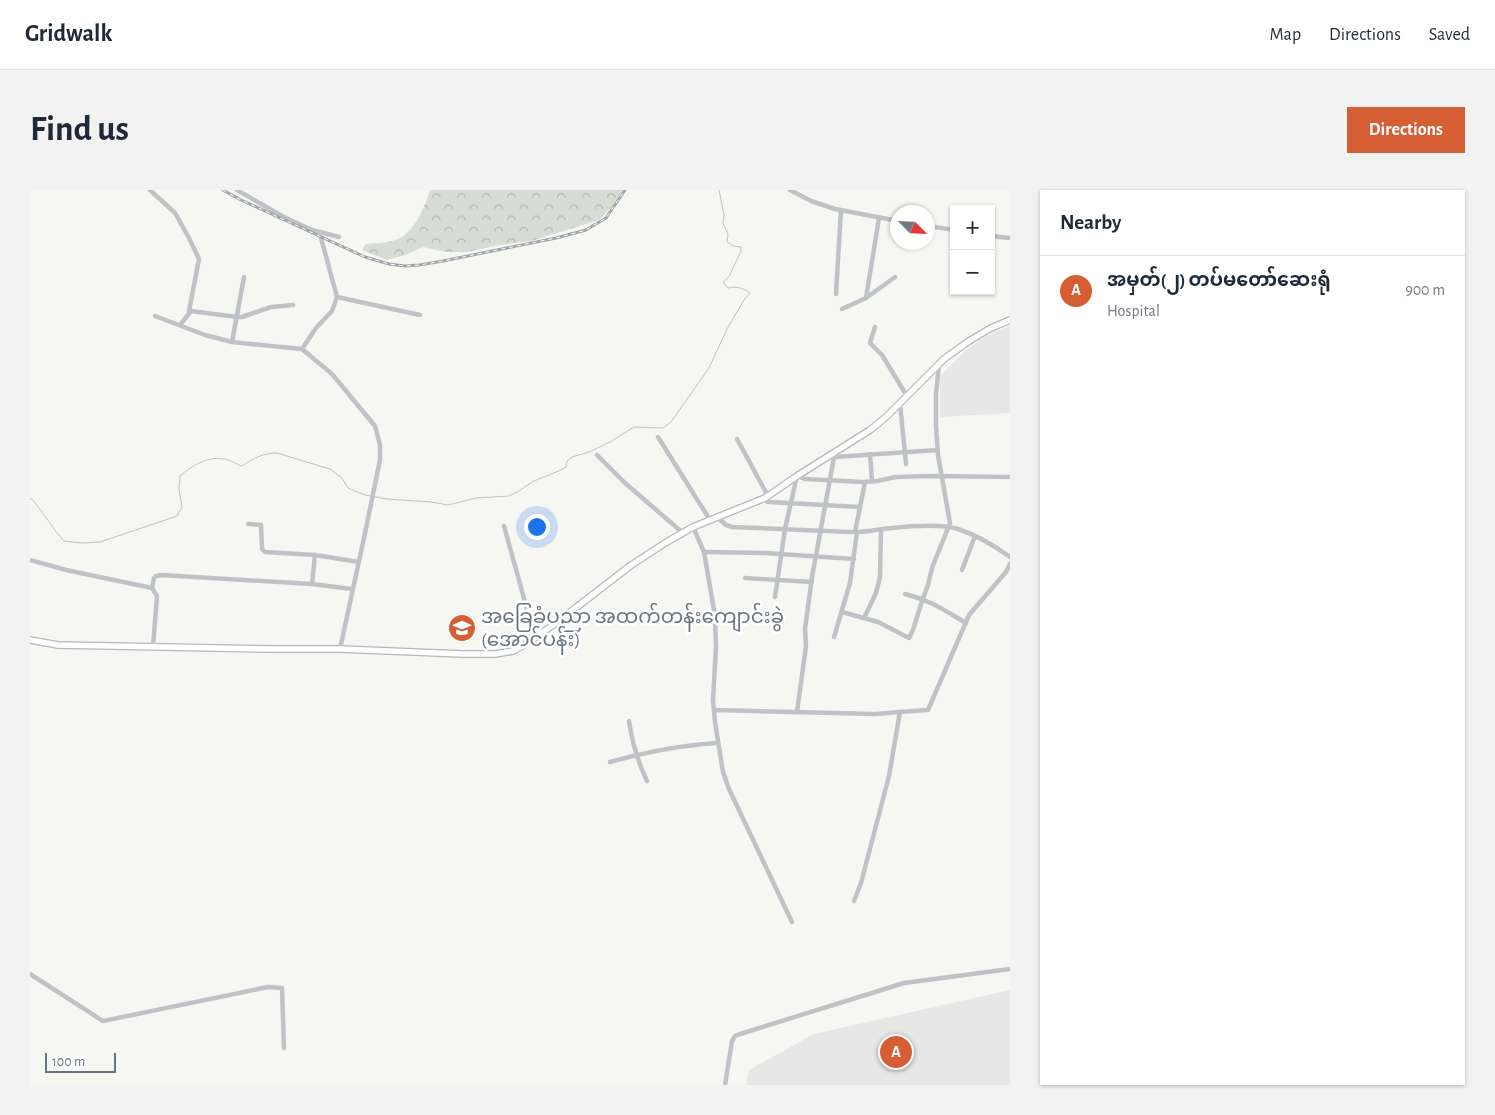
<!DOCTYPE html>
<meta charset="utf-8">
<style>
:root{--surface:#fff;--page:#f2f2f3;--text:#1f2937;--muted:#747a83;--line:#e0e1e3;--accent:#d55e34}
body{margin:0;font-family:"Alegreya Sans","Noto Sans Myanmar",sans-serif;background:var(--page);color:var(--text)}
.controls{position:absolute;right:15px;top:15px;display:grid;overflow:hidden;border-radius:0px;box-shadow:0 1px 4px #0004}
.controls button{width:45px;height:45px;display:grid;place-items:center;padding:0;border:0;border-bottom:1px solid var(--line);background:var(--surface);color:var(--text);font:25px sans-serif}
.compass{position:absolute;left:860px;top:15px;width:45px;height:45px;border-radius:50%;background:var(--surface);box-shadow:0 1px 4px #0004;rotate:114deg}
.scale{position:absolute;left:15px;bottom:12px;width:71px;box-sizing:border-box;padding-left:5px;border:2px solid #677581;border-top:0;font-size:14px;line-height:18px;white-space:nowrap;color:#677581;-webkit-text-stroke:4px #fff;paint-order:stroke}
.you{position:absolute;left:506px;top:336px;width:18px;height:18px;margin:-12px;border:4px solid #fff;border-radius:50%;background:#1a73e8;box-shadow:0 0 0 8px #1a73e833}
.badge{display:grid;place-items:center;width:32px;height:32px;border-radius:50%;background:var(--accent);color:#fff;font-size:16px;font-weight:700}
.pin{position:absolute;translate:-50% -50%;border:2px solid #fff;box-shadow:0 1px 5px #0006}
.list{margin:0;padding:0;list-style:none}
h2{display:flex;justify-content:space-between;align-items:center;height:65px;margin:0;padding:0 20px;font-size:21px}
h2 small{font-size:16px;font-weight:400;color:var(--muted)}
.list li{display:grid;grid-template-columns:32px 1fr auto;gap:15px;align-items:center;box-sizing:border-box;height:70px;padding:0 20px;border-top:1px solid var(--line)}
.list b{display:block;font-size:19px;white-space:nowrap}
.list p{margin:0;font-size:16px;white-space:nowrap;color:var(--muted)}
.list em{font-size:16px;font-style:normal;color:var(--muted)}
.map{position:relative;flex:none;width:980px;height:895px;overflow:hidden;border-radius:0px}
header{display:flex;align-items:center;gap:30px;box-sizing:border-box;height:70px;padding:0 25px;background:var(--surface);border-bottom:1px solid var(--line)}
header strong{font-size:24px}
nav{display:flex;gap:28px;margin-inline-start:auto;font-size:18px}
.intro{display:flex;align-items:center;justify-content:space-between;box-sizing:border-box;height:120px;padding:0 30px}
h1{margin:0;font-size:35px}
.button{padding:12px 22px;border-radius:0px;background:var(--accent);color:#fff;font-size:18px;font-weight:700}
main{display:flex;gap:30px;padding:0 30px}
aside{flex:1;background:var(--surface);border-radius:0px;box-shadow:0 1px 4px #0004}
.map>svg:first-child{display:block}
</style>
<header>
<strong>Gridwalk</strong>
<nav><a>Map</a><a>Directions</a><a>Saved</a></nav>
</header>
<div class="intro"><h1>Find us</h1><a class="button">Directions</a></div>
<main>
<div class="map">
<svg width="980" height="895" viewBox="0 0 980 895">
<defs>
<pattern id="forest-crowns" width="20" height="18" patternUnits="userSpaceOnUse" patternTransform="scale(1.25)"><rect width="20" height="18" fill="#d7dcd4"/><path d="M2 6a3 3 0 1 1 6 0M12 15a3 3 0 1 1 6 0" fill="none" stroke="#b2b7b1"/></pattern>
</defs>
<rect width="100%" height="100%" fill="#f6f6f3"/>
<!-- built -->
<g fill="#e6e7e6">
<polygon points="980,136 980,223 910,227 910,193 911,185 936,160 960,144"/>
<polygon points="980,800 980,895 716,895 719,880 784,844"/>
</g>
<!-- forest -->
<path fill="url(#forest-crowns)" d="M 400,0 L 593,0 L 580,19 L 569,30 L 501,51 L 470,55 L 437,62 L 416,62 L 393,57 L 375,65 L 357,70 L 332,60 L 336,54 C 347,53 362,53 372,47 C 386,38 395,16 400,0 Z"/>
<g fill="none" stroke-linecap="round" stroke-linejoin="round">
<!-- stream -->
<path stroke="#bac3c8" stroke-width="1" d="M 0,309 L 2,309 C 14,323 22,338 34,351 L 52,353 L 70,352 L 147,326 L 152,317 L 149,299 L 150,286 C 161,276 178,266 193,269 C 200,269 205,274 212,276 C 224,268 233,263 247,263 L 300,279 L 312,288 L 318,298 L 335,305 L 357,309 L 401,312 L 418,315 L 446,308 L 479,306 L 487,302 L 504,291 L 531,280 L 536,277 L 537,271 L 542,267 L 559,262 L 580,252 L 604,237 L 633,238 L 641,232 L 679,178 L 697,139 L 714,110 L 720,103 C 713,98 707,96 698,98 L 693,92 L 699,87 L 711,61 L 711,57 L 703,56 L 697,52 L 698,44 L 693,33 L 694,25 L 689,0"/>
<!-- secondary casing -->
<g stroke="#b4b8bc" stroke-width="8">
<polyline id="secondary" points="0,450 28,455 244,459 310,459 433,464 465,464 483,461 494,455 526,433 600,376 635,353 663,337 735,308 767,286 840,240 856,227 914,169 939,151 961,138 980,130"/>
</g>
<!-- minor -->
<g stroke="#bfc3c6" stroke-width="4.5">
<polyline points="120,0 145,23 159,48 169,69 159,121"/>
<polyline points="207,0 252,26 282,40 309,47"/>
<polyline points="760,0 781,11 805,19 868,31"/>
<polyline points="849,28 836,108 865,87"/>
<polyline points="898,36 924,40"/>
<polyline points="961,46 980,48"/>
<polyline points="806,104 811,20"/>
<polyline points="307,107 390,125"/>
<polyline points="812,119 836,108"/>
<polyline points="125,126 175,145 202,152 272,159 302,184 345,236 350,255 350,270 334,348 310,459"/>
<polyline points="150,135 161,121 207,127 212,127 241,117 263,115"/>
<polyline points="845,137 840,153 852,165 877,206"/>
<polyline points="202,152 214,87"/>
<polyline points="272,159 286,138 302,121 307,107 291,48"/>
<polyline points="870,213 876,274"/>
<polyline points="628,247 680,330"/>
<polyline points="707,249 738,306"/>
<polyline points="840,264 842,291"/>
<polyline points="567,265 595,293 653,343"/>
<polyline points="805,267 908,260"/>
<polyline points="733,309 738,312 830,317"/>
<path d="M 687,327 L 696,335 L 702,337 L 820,342 C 834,343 848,339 862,338 C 880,336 912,334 928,339 C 946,345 965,356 980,367"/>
<polyline points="218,334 231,335 232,359 235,362 285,365 329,372"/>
<polyline points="474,336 505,448"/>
<polyline points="663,337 674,362 685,426 686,457 683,510 685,532 693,582 699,599 762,732"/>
<polyline points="825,342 835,292"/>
<polyline points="674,362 735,363 824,369"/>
<polyline points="0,370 36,380 122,398 127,406 123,457"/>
<polyline points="932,380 945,346"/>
<polyline points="715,388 782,392"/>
<polyline points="282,394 285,365"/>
<polyline points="122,398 124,388 126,386 132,385 282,394 322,399"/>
<path d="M 875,404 C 900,410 914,420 936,433"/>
<polyline points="745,407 755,339 767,286 775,289 833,292 847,291 866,287 899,286 980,287"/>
<polyline points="812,422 848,432 879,448 883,440 891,414 898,395 902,378 920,333 908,265 906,236 906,204 909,175"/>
<polyline points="834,428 846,403 850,387 851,340"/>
<polyline points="804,447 820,393 827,342"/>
<polyline points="684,520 845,524 870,522"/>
<polyline points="767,522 776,456 775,439 782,387 805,262"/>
<path d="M 599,531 C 602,552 608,572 617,591"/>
<path d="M 580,572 C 616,562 651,555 688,553"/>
<polyline points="824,711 831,693 859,586 870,522 898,520 939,425 976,382 980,374"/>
<polyline points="0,784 73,831 238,797 252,798 254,858"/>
<polyline points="695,895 702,851 705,846 710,844 874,793 980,779"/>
</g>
<!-- secondary -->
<use href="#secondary" stroke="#fff" stroke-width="5.5"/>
<!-- rail casing -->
<g stroke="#a1a6ab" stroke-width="3">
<polyline id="rail" points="193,0 209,9 335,67 359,74 375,76 389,75 413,71 526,48 556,40 576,28 595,0"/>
</g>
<!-- rail -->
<use href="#rail" stroke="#fff" stroke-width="1" stroke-dasharray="4" stroke-linecap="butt"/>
</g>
<!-- icons -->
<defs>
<g id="school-disc" transform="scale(1.4375)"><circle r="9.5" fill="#d55e34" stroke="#fff"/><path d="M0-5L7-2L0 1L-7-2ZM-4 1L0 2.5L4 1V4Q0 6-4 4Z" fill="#fff"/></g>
</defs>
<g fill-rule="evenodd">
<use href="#school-disc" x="432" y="438"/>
</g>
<g text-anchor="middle" stroke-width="5" stroke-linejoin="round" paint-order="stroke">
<!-- poi labels -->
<g font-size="20" fill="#677581" stroke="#fff" text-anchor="start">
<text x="451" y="433">အခြေခံပညာ အထက်တန်းကျောင်းခွဲ<tspan x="451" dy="23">(အောင်ပန်း)</tspan></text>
</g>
</g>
</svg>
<div class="controls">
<button>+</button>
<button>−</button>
</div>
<svg class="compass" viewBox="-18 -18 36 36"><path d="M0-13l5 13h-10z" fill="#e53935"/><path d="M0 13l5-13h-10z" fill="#747a83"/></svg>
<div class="scale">100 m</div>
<div class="you"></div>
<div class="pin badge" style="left:866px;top:862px">A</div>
</div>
<aside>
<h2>Nearby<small></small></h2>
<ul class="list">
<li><span class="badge">A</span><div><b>အမှတ်(၂) တပ်မတော်ဆေးရုံ</b><p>Hospital</p></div><em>900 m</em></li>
</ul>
</aside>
</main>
